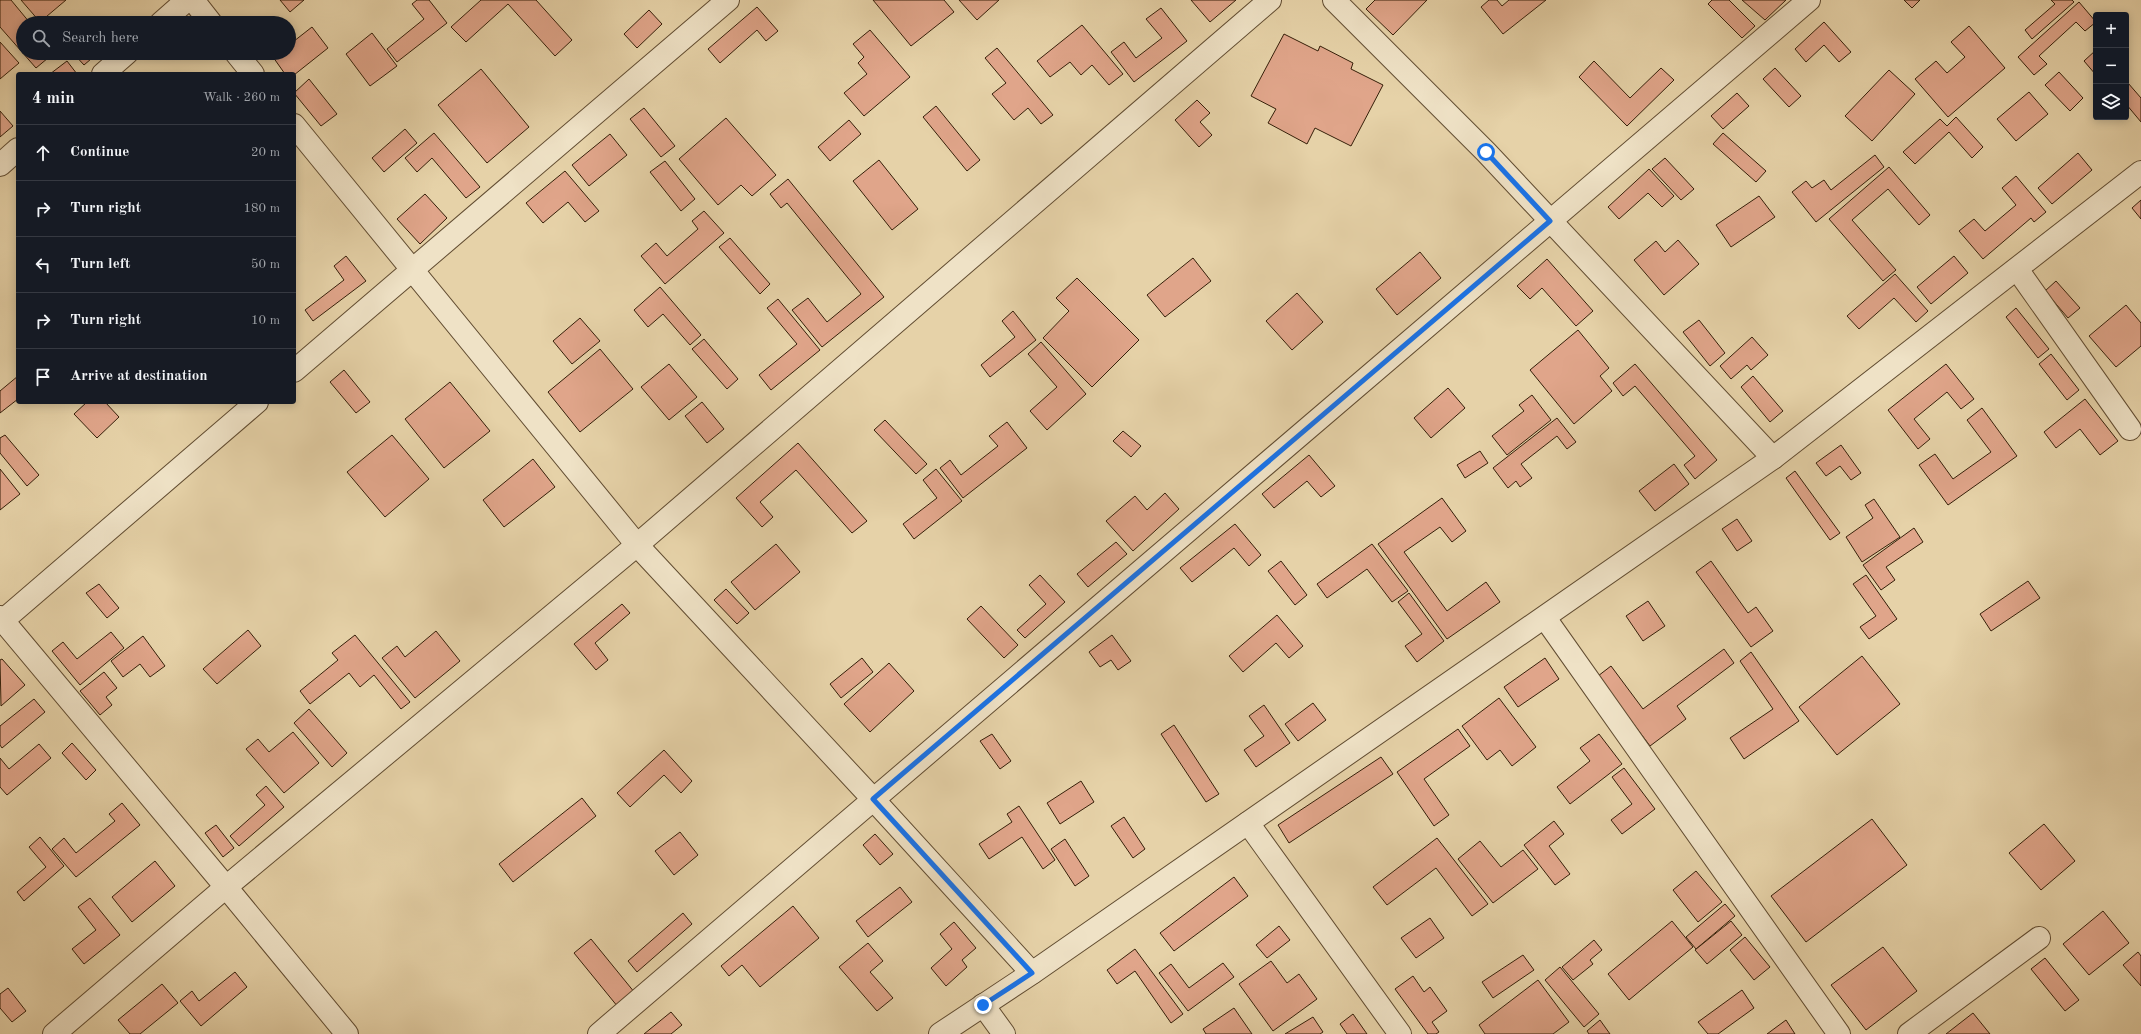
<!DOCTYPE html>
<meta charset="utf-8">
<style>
:root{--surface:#171b24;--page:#242831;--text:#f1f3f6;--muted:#9ea1a6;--line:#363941}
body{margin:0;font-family:"Old Standard TT",serif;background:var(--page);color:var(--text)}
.controls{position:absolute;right:12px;top:12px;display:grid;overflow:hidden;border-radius:4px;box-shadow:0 2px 10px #0003}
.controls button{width:36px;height:36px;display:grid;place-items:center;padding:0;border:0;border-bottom:1px solid var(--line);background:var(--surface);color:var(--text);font:20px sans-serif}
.stop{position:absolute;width:12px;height:12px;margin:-9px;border:3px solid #1a73e8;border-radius:50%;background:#fff}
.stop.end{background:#1a73e8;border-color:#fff;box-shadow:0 1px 4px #0008}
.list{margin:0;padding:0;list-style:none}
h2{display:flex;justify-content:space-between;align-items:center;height:52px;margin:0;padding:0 16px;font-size:17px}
h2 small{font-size:13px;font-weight:400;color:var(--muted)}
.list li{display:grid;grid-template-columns:26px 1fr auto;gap:12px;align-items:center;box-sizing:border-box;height:56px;padding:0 16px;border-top:1px solid var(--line)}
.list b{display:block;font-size:15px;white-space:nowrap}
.list em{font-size:13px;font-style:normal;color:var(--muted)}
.icon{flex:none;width:22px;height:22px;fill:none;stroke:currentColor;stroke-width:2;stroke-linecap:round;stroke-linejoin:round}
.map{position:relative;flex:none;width:2141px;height:1034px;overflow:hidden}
.search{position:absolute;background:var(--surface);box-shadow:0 2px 10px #0003;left:16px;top:16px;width:280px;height:44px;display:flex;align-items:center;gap:10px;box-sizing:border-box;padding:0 14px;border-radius:22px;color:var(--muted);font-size:15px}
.panel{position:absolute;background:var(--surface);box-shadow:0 2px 10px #0003;left:16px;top:72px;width:280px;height:332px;border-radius:4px}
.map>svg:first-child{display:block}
</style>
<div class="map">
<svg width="2141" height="1034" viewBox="0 0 2141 1034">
<rect width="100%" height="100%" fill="#e6d2a8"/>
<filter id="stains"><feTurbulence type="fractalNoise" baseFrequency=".005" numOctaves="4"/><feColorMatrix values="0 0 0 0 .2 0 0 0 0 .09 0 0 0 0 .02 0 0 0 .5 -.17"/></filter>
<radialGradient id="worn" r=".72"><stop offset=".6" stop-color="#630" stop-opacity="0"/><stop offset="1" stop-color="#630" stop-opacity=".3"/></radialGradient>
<!-- building -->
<g fill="#e0a58a" stroke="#351f09">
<polygon points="0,0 11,0 30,23 23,23 23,53 54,53 36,68 0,27"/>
<polygon points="21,0 66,0 40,22"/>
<polygon points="280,0 304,0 290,12"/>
<polygon points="417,0 429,0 447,23 397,62 387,49 424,19 412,4"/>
<polygon points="481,0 536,0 572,40 555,56 508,4 466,42 451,27"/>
<polygon points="873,0 944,0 954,12 911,46"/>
<polygon points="959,0 999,0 977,20"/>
<polygon points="1191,0 1236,0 1210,22"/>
<polygon points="1375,0 1427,0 1393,35 1366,9"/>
<polygon points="1489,0 1497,0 1502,6 1509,0 1546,0 1503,34 1481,7"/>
<polygon points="1712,0 1729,0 1755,26 1742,38 1708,4"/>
<polygon points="1742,0 1786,0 1765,20"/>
<polygon points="1904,0 1920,0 1912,8"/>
<polygon points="2051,0 2072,0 2074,2 2032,39 2025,30 2055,4"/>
<polygon points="2079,2 2096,22 2085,31 2076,22 2039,56 2047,64 2034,75 2018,57"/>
<polygon points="757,7 778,31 766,41 757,30 720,63 708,49"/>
<polygon points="1161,8 1187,41 1134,82 1111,52 1124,42 1136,58 1162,38 1146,19"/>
<polygon points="649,10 662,24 637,48 624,34"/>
<polygon points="1824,22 1851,52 1839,62 1824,45 1806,62 1795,49"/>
<polygon points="1082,25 1123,74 1109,85 1092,65 1081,75 1070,62 1050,77 1037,61"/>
<polygon points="1969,26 2005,68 1948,117 1915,79 1936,61 1947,73 1965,57 1951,42"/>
<polygon points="312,27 328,48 294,75 285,74 273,57 278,53 289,53 289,45"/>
<polygon points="870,30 910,77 864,116 844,93 867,74 858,63 864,57 853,44"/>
<polygon points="372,33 397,66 370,86 346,54"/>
<polygon points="1284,34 1318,51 1320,46 1353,63 1351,69 1383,85 1351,146 1315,128 1307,144 1268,123 1276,109 1251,96"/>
<polygon points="0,42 19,63 0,79"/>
<polygon points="997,48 1053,115 1041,124 1028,108 1014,120 992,94 1006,83 985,58"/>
<polygon points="2096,50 2096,75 2084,61"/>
<polygon points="73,53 98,53 84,65"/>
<polygon points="67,61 77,74 50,74"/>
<polygon points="1594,61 1630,98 1661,68 1674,80 1627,126 1579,77"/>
<polygon points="1775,68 1801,96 1789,107 1763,79"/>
<polygon points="481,69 529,127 487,163 438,105"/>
<polygon points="1889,70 1915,94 1872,141 1845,116"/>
<polygon points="2059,72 2083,98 2070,111 2045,85"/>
<polygon points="309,79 337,114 321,126 294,93"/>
<polygon points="2128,83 2141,98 2141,122 2126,104 2126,84"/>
<polygon points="2029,92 2048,114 2016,141 1997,119"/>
<polygon points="1737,93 1749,106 1723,129 1711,116"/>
<polygon points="1197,100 1210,113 1200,122 1212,135 1199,147 1175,120"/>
<polygon points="936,106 980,160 967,171 923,117"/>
<polygon points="644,108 675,146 661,157 630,119"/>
<polygon points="0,111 13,126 0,137"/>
<polygon points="1956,117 1983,147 1972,158 1949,132 1915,164 1903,152 1940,119 1947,126"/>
<polygon points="726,118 776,175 752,196 741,185 718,205 679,159"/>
<polygon points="849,120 861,134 830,161 818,147"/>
<polygon points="405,129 417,143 384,172 372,158"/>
<polygon points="434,133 480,187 466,198 432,158 417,172 405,158"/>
<polygon points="1723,133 1766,171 1756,182 1713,144"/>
<polygon points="610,134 627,155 589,186 572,165"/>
<polygon points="2078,153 2092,170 2052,204 2038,188"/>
<polygon points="1875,155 1884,167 1816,222 1792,192 1806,181 1812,188 1824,180 1831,190"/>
<polygon points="1665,158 1694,189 1681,200 1652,169"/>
<polygon points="879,160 918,209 892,230 853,181"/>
<polygon points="665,161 695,199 681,211 650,172"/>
<polygon points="1889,167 1930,215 1919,225 1888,189 1852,220 1896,270 1883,281 1829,219"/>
<polygon points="1649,169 1674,196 1662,207 1648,193 1619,219 1608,207"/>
<polygon points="565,171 599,211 585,222 568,202 543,223 526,203"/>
<polygon points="2016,176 2046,212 2034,222 2031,218 1983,259 1959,231 1974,219 1985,231 2016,205 2002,188"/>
<polygon points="788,179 884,297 822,347 792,310 808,298 827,322 861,294 787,203 781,208 770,194"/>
<polygon points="425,194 447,218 420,244 397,219"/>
<polygon points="1759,196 1775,217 1731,247 1716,225"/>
<polygon points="2141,200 2141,219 2132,208"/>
<polygon points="704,211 724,233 665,284 641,256 656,243 667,256 698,229 692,221"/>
<polygon points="730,238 770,284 760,294 719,247"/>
<polygon points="1678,240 1699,264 1664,295 1634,260 1656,241 1665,252"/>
<polygon points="1420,252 1441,278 1397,315 1376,289"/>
<polygon points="346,256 366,281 313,321 305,310 344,280 334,266"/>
<polygon points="1954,256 1968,273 1931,304 1917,287"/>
<polygon points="1193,258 1211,281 1165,317 1147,295"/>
<polygon points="1547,259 1593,311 1576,326 1542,288 1530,299 1517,286"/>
<polygon points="1895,274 1928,311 1916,322 1894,298 1859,329 1847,316"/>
<polygon points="1077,278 1139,340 1092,387 1043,338 1069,311 1056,298"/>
<polygon points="2056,281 2080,308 2068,318 2045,291"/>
<polygon points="660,287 701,335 690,345 663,314 648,327 634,310"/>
<polygon points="1297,293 1323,322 1292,350 1266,321"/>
<polygon points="778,299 820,350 771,390 759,375 797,344 767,308"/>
<polygon points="2126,305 2141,323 2141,346 2116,367 2089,336"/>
<polygon points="2016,308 2049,349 2038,358 2006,317"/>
<polygon points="1013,311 1036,340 990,377 981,365 1015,337 1002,321"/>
<polygon points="580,318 600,341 572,364 553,341"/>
<polygon points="1699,320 1725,353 1710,366 1683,332"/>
<polygon points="1578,330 1609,368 1600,376 1612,391 1574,424 1530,370"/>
<polygon points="1752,337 1768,355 1751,370 1747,365 1731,379 1720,366"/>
<polygon points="704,339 738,379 727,389 692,349"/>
<polygon points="1041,342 1086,394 1047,430 1030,411 1057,387 1028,354"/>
<polygon points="600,349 633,389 580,432 548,392"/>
<polygon points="2051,354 2079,390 2067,400 2039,364"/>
<polygon points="669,364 697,397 669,420 641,387"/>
<polygon points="1635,364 1717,460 1695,479 1684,465 1695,456 1635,386 1623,396 1613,383"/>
<polygon points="1946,364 1974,399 1961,409 1947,392 1914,419 1930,439 1918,449 1888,410"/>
<polygon points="344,370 370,402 356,413 330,382"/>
<polygon points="18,376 18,399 0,413 0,391"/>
<polygon points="1753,376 1783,411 1770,422 1741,387"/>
<polygon points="450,382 490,431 444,468 405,419"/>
<polygon points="1448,388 1465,408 1431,438 1414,418"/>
<polygon points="1532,395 1551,420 1507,455 1492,436 1524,411 1519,405"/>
<polygon points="2085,399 2118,441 2100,455 2080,429 2056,448 2044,432"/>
<polygon points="87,402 105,402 119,417 97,438 74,414"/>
<polygon points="702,402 724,429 707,443 685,416"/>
<polygon points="1982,408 2017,456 1948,505 1919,465 1935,454 1953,479 1991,452 1967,420"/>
<polygon points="1557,418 1576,442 1567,449 1557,436 1521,464 1532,478 1520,487 1516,481 1508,488 1493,468"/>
<polygon points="885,420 927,464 916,474 874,430"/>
<polygon points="1007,422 1027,448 963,498 940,468 950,460 961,475 998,446 989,436"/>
<polygon points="1123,431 1141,446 1131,457 1113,441"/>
<polygon points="5,435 39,475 27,486 0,453 0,438"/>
<polygon points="392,435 429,479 385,517 347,472"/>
<polygon points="798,443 867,521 852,533 796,470 760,502 773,517 762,527 736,498"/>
<polygon points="1841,445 1861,473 1851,480 1840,466 1826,476 1816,463"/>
<polygon points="1480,451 1488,463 1465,478 1457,465"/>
<polygon points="1309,455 1335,486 1321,497 1307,481 1274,508 1262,494"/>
<polygon points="533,459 555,487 504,527 483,500"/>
<polygon points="1674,464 1689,484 1655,511 1639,491"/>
<polygon points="0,469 20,494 0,510"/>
<polygon points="936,469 962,501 914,539 903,524 937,498 923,480"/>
<polygon points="1795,471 1840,533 1830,540 1786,478"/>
<polygon points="1165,493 1179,509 1133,551 1106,521 1135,496 1147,510"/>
<polygon points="1442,498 1466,531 1452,542 1440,527 1404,552 1447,611 1486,582 1500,602 1447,639 1378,544"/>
<polygon points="1874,499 1900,537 1862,562 1846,537 1873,518 1865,505"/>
<polygon points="1737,519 1752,541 1737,551 1722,529"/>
<polygon points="1235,524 1261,555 1249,566 1234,548 1192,582 1180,568"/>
<polygon points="1914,528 1923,542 1886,567 1895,580 1881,590 1863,565"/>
<polygon points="1116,542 1127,554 1088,587 1077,574"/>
<polygon points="776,544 800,572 755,610 731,582"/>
<polygon points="1372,544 1408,591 1392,602 1367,569 1327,598 1317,584"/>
<polygon points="1281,561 1307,595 1295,605 1268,571"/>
<polygon points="1711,561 1748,613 1756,607 1773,631 1751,647 1696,572"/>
<polygon points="1040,575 1065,602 1025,638 1017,630 1046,604 1029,585"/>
<polygon points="1866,575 1897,619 1869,639 1860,627 1876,616 1853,584"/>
<polygon points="2028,581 2040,598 1991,631 1980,614"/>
<polygon points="99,584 119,608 107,618 86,593"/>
<polygon points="726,589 749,613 737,624 714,600"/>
<polygon points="1409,593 1444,641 1417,662 1405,646 1422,634 1398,602"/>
<polygon points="1648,601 1665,626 1643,641 1626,616"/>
<polygon points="622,604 630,613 595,643 608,660 596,670 574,644"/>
<polygon points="981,606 1018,645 1004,658 967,619"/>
<polygon points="1277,615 1303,646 1289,658 1276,643 1243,672 1229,656"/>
<polygon points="248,630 261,646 217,684 203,669"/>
<polygon points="436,631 460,661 415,698 382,658 397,646 405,657"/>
<polygon points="111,632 124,648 80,685 52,651 63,642 77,659"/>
<polygon points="355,635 410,702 401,709 374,675 360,687 349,673 310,704 300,691 338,660 332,653"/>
<polygon points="1112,635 1131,661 1118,670 1111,660 1100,667 1089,652"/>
<polygon points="143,636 165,666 150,677 140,664 123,677 111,661"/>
<polygon points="1724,649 1734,663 1677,706 1686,719 1650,746 1598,676 1611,666 1643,709"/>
<polygon points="1751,652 1799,721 1744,759 1730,738 1773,709 1740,661"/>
<polygon points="1862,656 1900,704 1837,755 1799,707"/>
<polygon points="862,658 873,672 841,698 830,684"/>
<polygon points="1545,658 1559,679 1518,707 1504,687"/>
<polygon points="2,659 25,685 1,706 0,660"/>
<polygon points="889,663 914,691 870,732 844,704"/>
<polygon points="104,672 117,688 106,697 112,705 100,715 80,691"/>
<polygon points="1499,698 1536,747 1512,766 1500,750 1487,760 1462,726"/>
<polygon points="34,699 45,712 2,748 0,745 0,726"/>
<polygon points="1313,703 1326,720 1298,741 1285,724"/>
<polygon points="1264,705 1290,743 1256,767 1244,750 1264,736 1249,716"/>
<polygon points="309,709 347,753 332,767 294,723"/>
<polygon points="1174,725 1219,794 1206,802 1161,734"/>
<polygon points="1458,729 1470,746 1424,779 1449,815 1434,826 1397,772"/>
<polygon points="293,732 319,763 284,793 246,749 258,739 269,752"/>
<polygon points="992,734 1011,761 1000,769 980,741"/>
<polygon points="1599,734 1622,764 1570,804 1557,787 1590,761 1580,748"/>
<polygon points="72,743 96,770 86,780 62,753"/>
<polygon points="39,744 51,758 7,795 0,787 0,758 9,769"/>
<polygon points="664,750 692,781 681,793 664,775 630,807 617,793"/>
<polygon points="1381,757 1393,774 1289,843 1278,825"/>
<polygon points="1624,768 1655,809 1622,834 1611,820 1632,804 1612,777"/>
<polygon points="1081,781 1094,802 1060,824 1047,803"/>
<polygon points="266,786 284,807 239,846 230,836 265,805 256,795"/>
<polygon points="582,798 596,816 513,882 499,864"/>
<polygon points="122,803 140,825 76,877 52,849 64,838 76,853 115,821 109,814"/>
<polygon points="1019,806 1055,860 1043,869 1022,837 989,859 979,844 1012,822 1007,814"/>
<polygon points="1124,817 1145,849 1133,858 1111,826"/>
<polygon points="1872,819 1907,865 1806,942 1771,896"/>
<polygon points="1554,821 1564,834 1549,846 1570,874 1555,885 1524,845"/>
<polygon points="2044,824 2075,861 2041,890 2009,853"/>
<polygon points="216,825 234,848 223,857 205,833"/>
<polygon points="680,832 698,855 674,875 655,851"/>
<polygon points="875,834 893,854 880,865 863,845"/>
<polygon points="40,837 64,866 24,901 17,892 46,867 29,847"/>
<polygon points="1437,838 1488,904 1472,916 1436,868 1387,905 1373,887"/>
<polygon points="1065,839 1089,876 1075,886 1051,849"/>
<polygon points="1480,841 1501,867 1523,850 1538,869 1493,903 1458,859"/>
<polygon points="155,861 175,886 132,922 112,897"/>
<polygon points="1696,871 1722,902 1698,922 1673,890"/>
<polygon points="1234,877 1248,896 1174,951 1160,933"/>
<polygon points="900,887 912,902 868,937 856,921"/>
<polygon points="90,898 120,935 84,964 72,949 96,930 78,907"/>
<polygon points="1725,904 1735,916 1696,949 1686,937"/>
<polygon points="793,906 819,938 760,987 742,965 729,976 721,966"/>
<polygon points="2103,911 2129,943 2089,975 2063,944"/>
<polygon points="683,913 692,924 637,972 628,961"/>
<polygon points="1430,918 1444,938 1416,958 1401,938"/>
<polygon points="1672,921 1693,947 1629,1000 1608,974"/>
<polygon points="1731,921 1742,935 1707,964 1695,950"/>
<polygon points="954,922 976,948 962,960 967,967 946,986 931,968 952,949 940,934"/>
<polygon points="1279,926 1290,940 1267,958 1256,945"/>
<polygon points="1745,937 1770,967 1754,980 1730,950"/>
<polygon points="591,939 635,993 618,1007 574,953"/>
<polygon points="1594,940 1602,950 1590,960 1593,964 1573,980 1562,967"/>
<polygon points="868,943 883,961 870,972 893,998 877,1011 839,967"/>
<polygon points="1883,947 1917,991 1866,1030 1831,985"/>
<polygon points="1135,949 1183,1014 1171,1023 1135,971 1117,984 1107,970"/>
<polygon points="2138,952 2141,956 2141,986 2123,965"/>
<polygon points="1523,955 1534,970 1493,998 1482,982"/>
<polygon points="2045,958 2079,1000 2065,1011 2031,969"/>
<polygon points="1271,961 1287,983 1299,974 1317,999 1273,1031 1239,984"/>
<polygon points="1223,963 1234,977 1188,1011 1159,973 1171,964 1189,988"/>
<polygon points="1560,967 1599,1014 1584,1027 1545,980"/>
<polygon points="235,972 247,987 201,1026 180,1001 192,991 199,1001"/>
<polygon points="1413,976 1424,992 1430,987 1447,1011 1432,1022 1439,1032 1436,1034 1428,1034 1395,989"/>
<polygon points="1538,980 1569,1022 1553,1034 1485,1034 1479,1025"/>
<polygon points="162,984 178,1003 140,1034 130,1034 118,1020"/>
<polygon points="8,988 26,1011 12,1022 0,1008 0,994"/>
<polygon points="1742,990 1754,1008 1718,1034 1708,1034 1698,1022"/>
<polygon points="1234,1008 1252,1034 1206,1034 1203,1029"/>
<polygon points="671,1012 682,1025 671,1034 644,1034"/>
<polygon points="1973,1013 1990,1034 1946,1034"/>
<polygon points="1353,1014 1367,1034 1347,1034 1340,1024"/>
<polygon points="1313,1017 1323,1032 1320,1034 1285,1034"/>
<polygon points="1600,1020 1610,1034 1589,1034 1587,1031"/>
<polygon points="1786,1020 1795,1034 1767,1034"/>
</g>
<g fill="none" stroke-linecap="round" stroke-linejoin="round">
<!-- minor casing -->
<g stroke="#614c31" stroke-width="24">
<g id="minor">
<polyline points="193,0 211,23"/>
<polyline points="1334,0 1486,152 1773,458"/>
<polyline points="161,23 187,0"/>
<polyline points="236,53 253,74"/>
<polyline points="103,74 127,53"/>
<polyline points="294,125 637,545 873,799 1032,973"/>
<polyline points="0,165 18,149"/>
<polyline points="2017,269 2130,429"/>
<polyline points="294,371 728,0"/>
<polyline points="0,617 226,887 347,1034"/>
<polyline points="1545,618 1839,1034"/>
<polyline points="0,623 257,402"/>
<polyline points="1248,823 1400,1034"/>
<polyline points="983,1005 1004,1034"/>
<polyline points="54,1034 226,887 637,545 1270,0"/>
<polyline points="599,1034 1809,0"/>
<polyline points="940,1034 1032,973 1773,458 2141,172"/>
<polyline points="1909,1034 2039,938"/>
</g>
</g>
<!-- minor -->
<use href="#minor" stroke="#efe2c6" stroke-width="22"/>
</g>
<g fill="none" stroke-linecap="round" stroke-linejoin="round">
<!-- route -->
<polyline stroke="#1a73e8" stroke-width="5" points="983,1005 1032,973 873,799 1550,221 1486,152"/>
</g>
<rect width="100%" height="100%" filter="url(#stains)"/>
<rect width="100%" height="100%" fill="url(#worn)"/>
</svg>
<div class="controls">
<button>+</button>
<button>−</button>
<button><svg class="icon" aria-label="layers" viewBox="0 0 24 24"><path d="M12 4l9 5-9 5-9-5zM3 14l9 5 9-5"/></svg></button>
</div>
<div class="stop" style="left:1486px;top:152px"></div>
<div class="stop end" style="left:983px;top:1005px"></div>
<div class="search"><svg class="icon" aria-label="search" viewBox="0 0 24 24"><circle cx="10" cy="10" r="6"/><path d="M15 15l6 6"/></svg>Search here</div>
<section class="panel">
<h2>4 min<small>Walk · 260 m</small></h2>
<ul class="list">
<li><svg class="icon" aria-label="ahead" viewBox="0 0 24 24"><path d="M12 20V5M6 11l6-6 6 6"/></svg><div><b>Continue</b></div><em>20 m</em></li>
<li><svg class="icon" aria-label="right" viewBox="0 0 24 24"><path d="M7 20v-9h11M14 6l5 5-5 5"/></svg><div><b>Turn right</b></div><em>180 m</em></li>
<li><svg class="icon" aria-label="left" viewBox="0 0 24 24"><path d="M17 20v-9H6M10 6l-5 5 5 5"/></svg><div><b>Turn left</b></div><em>50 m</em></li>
<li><svg class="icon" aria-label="right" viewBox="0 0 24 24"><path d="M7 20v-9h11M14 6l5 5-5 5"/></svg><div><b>Turn right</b></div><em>10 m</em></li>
<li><svg class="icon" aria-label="arrive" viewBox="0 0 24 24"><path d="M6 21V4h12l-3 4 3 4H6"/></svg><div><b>Arrive at destination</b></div></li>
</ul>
</section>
</div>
